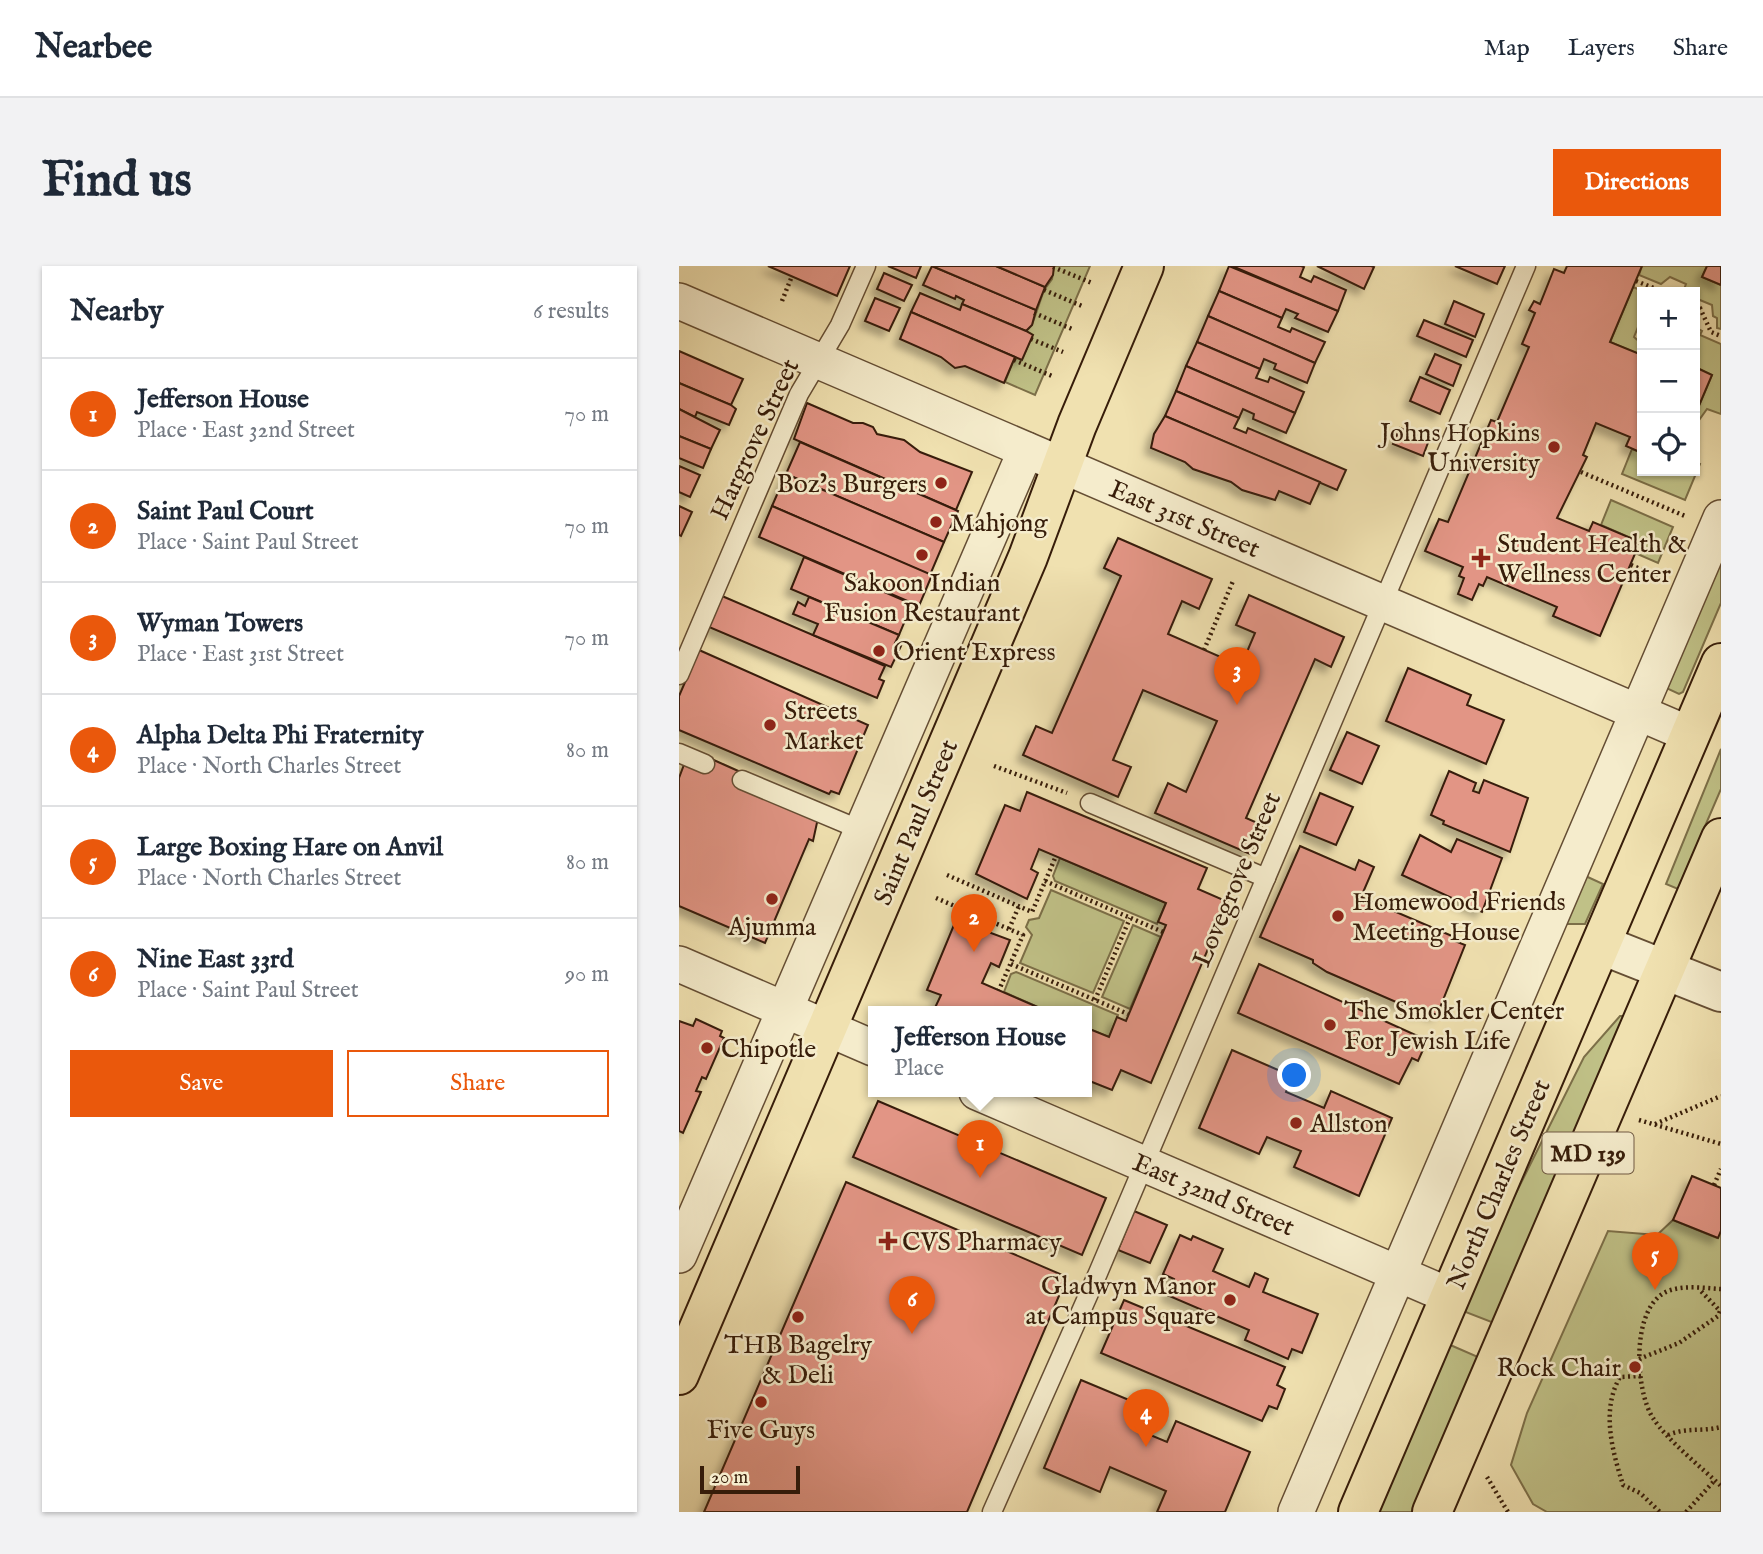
<!DOCTYPE html>
<meta charset="utf-8">
<style>
:root{--surface:#fff;--page:#f2f2f3;--text:#1f2937;--muted:#747a83;--line:#e0e1e3;--accent:#ea580c}
body{margin:0;font-family:"IM FELL English",serif;background:var(--page);color:var(--text)}
.controls{position:absolute;right:21px;top:21px;display:grid;overflow:hidden;border-radius:0px;box-shadow:0 2px 5px #0004}
.controls button{width:63px;height:63px;display:grid;place-items:center;padding:0;border:0;border-bottom:2px solid var(--line);background:var(--surface);color:var(--text);font:35px sans-serif}
.scale{position:absolute;left:21px;bottom:18px;width:100px;box-sizing:border-box;padding-left:7px;border:4px solid #371d0a;border-top:0;font-size:19px;line-height:24px;white-space:nowrap;color:#371d0a;-webkit-text-stroke:5px #f5eccc;paint-order:stroke}
.you{position:absolute;left:616px;top:810px;width:24px;height:24px;margin:-18px;border:5px solid #fff;border-radius:50%;background:#1a73e8;box-shadow:0 0 0 10px #1a73e833}
.badge{display:grid;place-items:center;width:46px;height:46px;border-radius:50%;background:var(--accent);color:#fff;font-size:23px;font-weight:700}
.pin{position:absolute;translate:-50% -58px;filter:drop-shadow(0 2px 4px #0008)}
.pin::after{content:'';position:absolute;top:37px;width:24px;height:21px;background:inherit;clip-path:polygon(0 0,100% 0,50% 100%)}
.popup{position:absolute;left:189px;top:740px;width:224px;height:91px;box-sizing:border-box;display:grid;place-content:center;border-radius:0px;background:var(--surface);filter:drop-shadow(0 2px 5px #0005);font-size:23px;white-space:nowrap;color:var(--muted)}
.popup b{font-size:26px;color:var(--text)}
.popup::after{content:'';position:absolute;left:50%;top:100%;margin-left:-14px;border:14px solid transparent;border-top-color:var(--surface)}
.list{margin:0;padding:0;list-style:none}
h2{display:flex;justify-content:space-between;align-items:center;height:91px;margin:0;padding:0 28px;font-size:30px}
h2 small{font-size:23px;font-weight:400;color:var(--muted)}
.list li{display:grid;grid-template-columns:46px 1fr auto;gap:21px;align-items:center;box-sizing:border-box;height:112px;padding:0 28px;border-top:2px solid var(--line)}
.list b{display:block;font-size:26px;white-space:nowrap}
.list p{margin:0;font-size:23px;white-space:nowrap;color:var(--muted)}
.list em{font-size:23px;font-style:normal;color:var(--muted)}
.actions{display:flex;gap:14px;padding:21px 28px}
.actions a{flex:1;padding:16px 0;border:2px solid var(--accent);border-radius:0px;text-align:center;font-size:24px;color:var(--accent)}
.actions .main{background:var(--accent);color:#fff}
.icon{flex:none;width:38px;height:38px;fill:none;stroke:currentColor;stroke-width:2;stroke-linecap:round;stroke-linejoin:round}
.map{position:relative;flex:none;width:1042px;height:1246px;overflow:hidden;border-radius:0px}
header{display:flex;align-items:center;gap:42px;box-sizing:border-box;height:98px;padding:0 35px;background:var(--surface);border-bottom:2px solid var(--line)}
header strong{font-size:33px}
nav{display:flex;gap:38px;margin-inline-start:auto;font-size:24px}
.intro{display:flex;align-items:center;justify-content:space-between;box-sizing:border-box;height:168px;padding:0 42px}
h1{margin:0;font-size:49px}
.button{padding:18px 32px;border-radius:0px;background:var(--accent);color:#fff;font-size:24px;font-weight:700}
main{display:flex;gap:42px;padding:0 42px}
aside{flex:1;background:var(--surface);border-radius:0px;box-shadow:0 2px 5px #0004}
.map>svg:first-child{display:block}
</style>
<header>
<strong>Nearbee</strong>
<nav><a>Map</a><a>Layers</a><a>Share</a></nav>
</header>
<div class="intro"><h1>Find us</h1><a class="button">Directions</a></div>
<main>
<aside>
<h2>Nearby<small>6 results</small></h2>
<ul class="list">
<li><span class="badge">1</span><div><b>Jefferson House</b><p>Place · East 32nd Street</p></div><em>70 m</em></li>
<li><span class="badge">2</span><div><b>Saint Paul Court</b><p>Place · Saint Paul Street</p></div><em>70 m</em></li>
<li><span class="badge">3</span><div><b>Wyman Towers</b><p>Place · East 31st Street</p></div><em>70 m</em></li>
<li><span class="badge">4</span><div><b>Alpha Delta Phi Fraternity</b><p>Place · North Charles Street</p></div><em>80 m</em></li>
<li><span class="badge">5</span><div><b>Large Boxing Hare on Anvil</b><p>Place · North Charles Street</p></div><em>80 m</em></li>
<li><span class="badge">6</span><div><b>Nine East 33rd</b><p>Place · Saint Paul Street</p></div><em>90 m</em></li>
</ul>
<div class="actions"><a class="main">Save</a><a>Share</a></div>
</aside>
<div class="map">
<svg width="1042" height="1246" viewBox="0 0 1042 1246">
<defs>
<filter id="shadow"><feDropShadow dx="-6" dy="6" stdDeviation="3.5" flood-color="#0004"/></filter>
</defs>
<rect width="100%" height="100%" fill="#f0e1b0"/>
<filter id="stains"><feTurbulence type="fractalNoise" baseFrequency=".00286" numOctaves="4"/><feColorMatrix values="0 0 0 0 .2 0 0 0 0 .09 0 0 0 0 .02 0 0 0 .5 -.17"/></filter>
<radialGradient id="worn" r=".72"><stop offset=".6" stop-color="#630" stop-opacity="0"/><stop offset="1" stop-color="#630" stop-opacity=".3"/></radialGradient>
<!-- green -->
<g fill="#c0c187" stroke="#7c6f48" stroke-width="2">
<polygon points="375,0 411,0 356,129 326,116 336,91 343,93 352,73 353,69 347,65 353,59 365,24 373,13"/>
<polygon points="963,0 1028,0 1023,11 1042,19 1042,63 1038,62 1038,52 1034,50 1033,39 1016,32 1016,26 1004,26 1007,18 991,11 982,18 960,9"/>
<polygon points="954,21 966,26 963,26 963,51 955,71 963,78 959,88 931,76"/>
<polygon points="1016,52 1020,59 1019,63 1023,65 1021,69 1042,78 1042,148 1028,143 1018,157 1016,149 1033,109 1016,101"/>
<polygon points="953,183 963,187 963,205 1016,205 1016,195 1021,198 1006,234 943,208"/>
<polygon points="932,234 994,261 979,297 956,287 961,276 922,259"/>
<polygon points="1042,275 1042,337 1004,426 1000,428 983,420"/>
<polygon points="1042,483 1042,523 999,623 987,618"/>
<polygon points="381,592 487,637 478,658 376,615 374,610"/>
<polygon points="900,607 924,618 906,658 887,658"/>
<polygon points="372,624 445,655 414,727 341,697 353,669 347,661 350,654 360,652"/>
<polygon points="454,659 482,671 451,743 423,731"/>
<polygon points="337,706 439,749 430,771 408,762 408,746 370,746 325,726 332,708"/>
<polygon points="941,750 946,750 815,1057 784,1045 826,949 905,791"/>
<polygon points="994,954 1038,972 1042,965 1042,1246 868,1246 854,1238 832,1199 848,1147 929,965 978,969"/>
<polygon points="769,1078 799,1091 733,1246 698,1246"/>
</g>
<!-- building -->
<g fill="#e29585" stroke="#371d0a" stroke-width="2" filter="url(#shadow)">
<polygon points="89,0 171,0 158,30"/>
<polygon points="209,0 242,0 237,12"/>
<polygon points="253,0 357,44 353,59 347,65 283,38 285,34 277,30 276,33 244,19"/>
<polygon points="253,0 317,0 366,21 357,44"/>
<polygon points="317,0 375,0 374,9 366,21"/>
<polygon points="550,0 659,45 649,66 616,52 619,48 607,43 603,52 540,25"/>
<polygon points="553,0 622,0 625,1 621,11 632,16 635,10 667,24 659,45"/>
<polygon points="638,0 692,0 695,1 685,23"/>
<polygon points="776,0 826,0 818,18"/>
<polygon points="888,0 963,0 931,76 963,89 963,187 947,180 951,171 917,157 904,189 908,191 878,252 910,265 914,256 961,276 921,370 874,350 878,341 808,311 804,320 800,318 793,334 779,328 785,312 780,310 784,301 746,285 760,253 769,256 812,154 818,156 850,81 843,78 856,47 850,44 855,35 861,38 875,3 885,7"/>
<polygon points="1028,0 1042,0 1042,19 1023,11"/>
<polygon points="205,7 233,19 225,35 198,23"/>
<polygon points="540,25 603,52 599,61 611,66 613,62 646,76 636,97 529,50"/>
<polygon points="241,27 281,44 283,38 347,65 354,69 343,94 232,46"/>
<polygon points="196,32 221,42 210,65 186,55"/>
<polygon points="775,35 805,48 796,71 766,58"/>
<polygon points="232,46 336,91 325,117 286,100 276,102 262,91 221,73"/>
<polygon points="529,50 636,97 628,117 595,103 597,98 585,93 581,103 518,76"/>
<polygon points="745,54 794,74 787,91 738,70"/>
<polygon points="518,76 581,103 577,112 589,116 591,111 625,126 616,147 507,100"/>
<polygon points="0,85 64,113 52,139 0,117"/>
<polygon points="756,88 782,99 774,120 747,108"/>
<polygon points="507,100 616,147 607,167 574,153 575,148 564,143 560,152 497,125"/>
<polygon points="1016,101 1033,109 1016,149"/>
<polygon points="741,111 771,124 761,148 731,135"/>
<polygon points="0,117 52,139 57,143 50,159 18,146 16,151 0,143"/>
<polygon points="497,125 560,152 555,162 567,167 569,162 667,204 658,224 486,150"/>
<polygon points="128,137 174,157 184,157 194,161 198,168 225,174 241,186 293,206 277,244 115,173"/>
<polygon points="0,143 41,164 32,183 0,170"/>
<polygon points="486,150 641,216 631,238 600,225 596,234 563,224 552,216 514,203 506,196 472,182 475,168"/>
<polygon points="721,162 750,174 744,190 714,178"/>
<polygon points="0,170 32,183 24,202 0,192"/>
<polygon points="121,176 279,245 265,276 107,208"/>
<polygon points="0,200 21,209 11,231 0,226"/>
<polygon points="107,208 265,276 251,309 93,240"/>
<polygon points="0,240 13,246 2,270 0,269"/>
<polygon points="93,240 253,309 240,340 80,271"/>
<polygon points="439,272 533,313 520,343 503,335 489,368 562,400 576,367 557,359 570,329 665,371 652,401 636,393 567,552 583,559 571,588 476,547 489,517 507,526 538,455 464,424 434,494 452,501 439,531 344,489 357,460 373,467 442,310 425,302"/>
<polygon points="125,291 233,338 220,369 112,323"/>
<polygon points="43,330 206,400 200,413 205,415 198,432 30,361"/>
<polygon points="130,331 220,369 216,377 222,380 212,401 134,369 139,358 114,348 119,336 126,340"/>
<polygon points="20,384 189,459 160,528 152,525 150,528 0,464 0,430"/>
<polygon points="729,402 792,429 788,439 825,454 807,498 707,455"/>
<polygon points="668,466 700,480 683,518 651,504"/>
<polygon points="28,491 66,508 139,552 134,575 130,573 86,677 0,640 0,512 6,496"/>
<polygon points="770,505 797,517 794,525 800,527 805,514 849,532 831,586 764,558 765,555 752,549"/>
<polygon points="348,526 528,602 519,623 549,636 472,817 442,804 433,824 408,814 408,762 430,771 438,751 447,755 487,659 479,656 487,637 360,583 352,603 359,607 348,633 297,608 326,539 341,545"/>
<polygon points="641,527 674,541 657,579 625,566"/>
<polygon points="741,569 772,586 778,573 823,592 803,646 723,609"/>
<polygon points="621,580 676,604 680,594 695,601 682,631 773,670 771,673 786,679 758,749 742,743 740,746 648,706 634,697 634,694 581,671"/>
<polygon points="277,654 331,674 320,701 312,697 303,717 370,746 254,746 262,729 248,724"/>
<polygon points="580,698 743,772 741,775 747,777 739,795 733,792 720,818 559,747"/>
<polygon points="17,753 43,765 41,770 45,772 27,813 23,811 17,825 22,826 4,867 0,865 0,755 14,760"/>
<polygon points="553,784 613,810 607,826 645,842 652,825 713,852 680,930 615,901 622,885 588,871 580,888 520,862"/>
<polygon points="199,835 427,932 403,989 174,891"/>
<polygon points="1013,910 1042,922 1042,965 1039,972 994,954"/>
<polygon points="167,916 388,1011 288,1246 25,1246"/>
<polygon points="455,945 488,959 471,997 439,984"/>
<polygon points="501,969 512,974 514,970 544,983 534,1005 570,1021 576,1007 589,1013 584,1026 639,1048 623,1087 613,1083 609,1093 566,1074 570,1064 488,1029 495,1013 484,1008"/>
<polygon points="445,1034 606,1101 598,1119 606,1123 598,1143 590,1140 583,1155 422,1087"/>
<polygon points="402,1114 474,1144 464,1166 488,1176 497,1155 571,1186 546,1246 478,1246 487,1225 431,1201 421,1226 365,1202"/>
</g>
<g fill="none" stroke-linecap="round" stroke-linejoin="round">
<!-- service casing -->
<g stroke="#654e34" stroke-width="21">
<g id="service">
<polyline points="0,409 120,128 161,59 187,0"/>
<polyline points="0,487 26,498"/>
<polyline points="63,514 182,564"/>
<polyline points="411,537 587,612"/>
<polyline points="313,1246 419,1007 847,0"/>
</g>
</g>
<!-- minor casing -->
<g stroke="#654e34" stroke-width="38">
<g id="minor">
<polyline points="0,35 1012,469"/>
<polyline points="0,698 194,782"/>
<polyline points="298,826 771,1030"/>
<polyline points="0,989 347,184"/>
<polyline points="617,1246 1042,252"/>
</g>
</g>
<!-- tertiary casing -->
<g stroke="#654e34" stroke-width="42">
<polyline id="tertiary" points="923,679 1042,726"/>
</g>
<!-- primary casing -->
<g stroke="#371d0a" stroke-width="42">
<g id="primary">
<polyline points="0,1109 349,291 398,159 465,0"/>
<polyline points="679,1246 1042,397"/>
<polyline points="753,1246 1042,572"/>
</g>
</g>
<!-- path -->
<g stroke="#371d0a" stroke-width="4.5" stroke-dasharray="2 3.5" stroke-linecap="butt">
<polyline points="374,1 413,17"/>
<polyline points="957,15 985,26"/>
<polyline points="365,24 403,40"/>
<polyline points="103,35 113,10"/>
<polyline points="1016,39 1021,42 1032,66 1042,70"/>
<polyline points="355,47 393,63"/>
<polyline points="352,73 384,86"/>
<polyline points="335,94 373,110"/>
<polyline points="902,206 1006,250"/>
<polyline points="952,299 980,311"/>
<polyline points="525,384 554,315"/>
<polyline points="315,500 388,527"/>
<polyline points="268,609 353,646 377,590"/>
<polyline points="366,615 484,666"/>
<polyline points="257,632 344,669 320,724"/>
<polyline points="330,663 340,640"/>
<polyline points="332,698 449,748"/>
<polyline points="416,734 451,652"/>
<polyline points="960,854 1042,878"/>
<polyline points="976,858 1042,830"/>
<polyline points="1035,919 1042,903"/>
<path d="M 1042,1023 C 1025,1022 1005,1019 989,1025 C 951,1040 956,1125 974,1152 C 987,1173 1023,1202 1042,1220"/>
<polyline points="960,1093 1000,1077 1039,1050 1041,1045 1020,1023"/>
<path d="M 962,1110 L 941,1111 C 922,1144 933,1184 944,1219 L 961,1227 L 981,1246"/>
<path d="M 989,1169 C 1008,1161 1023,1166 1042,1161"/>
<polyline points="808,1211 829,1246"/>
<polyline points="1007,1246 1036,1214"/>
</g>
<!-- service -->
<use href="#service" stroke="#f5eccc" stroke-width="18"/>
<!-- minor -->
<use href="#minor" stroke="#f5eccc" stroke-width="35"/>
<!-- tertiary -->
<use href="#tertiary" stroke="#f5eccc" stroke-width="38"/>
<!-- primary -->
<use href="#primary" stroke="#f0e1b0" stroke-width="38"/>
</g>
<!-- markers -->
<g fill="#8f2418" stroke="#f5eccc" stroke-width="2.5">
<circle cx="875" cy="181" r="7"/>
<circle cx="262" cy="217" r="7"/>
<circle cx="257" cy="256" r="7"/>
<circle cx="243" cy="289" r="7"/>
<path d="M798.5 281.5h7v7h7v7h-7v7h-7v-7h-7v-7h7z"/>
<circle cx="200" cy="385" r="7"/>
<circle cx="91" cy="459" r="7"/>
<circle cx="93" cy="633" r="7"/>
<circle cx="659" cy="650" r="7"/>
<circle cx="651" cy="759" r="7"/>
<circle cx="28" cy="782" r="7"/>
<circle cx="617" cy="857" r="7"/>
<path d="M205.5 964.5h7v7h7v7h-7v7h-7v-7h-7v-7h7z"/>
<circle cx="551" cy="1034" r="7"/>
<circle cx="119" cy="1051" r="7"/>
<circle cx="956" cy="1101" r="7"/>
<circle cx="82" cy="1136" r="7"/>
</g>
<g text-anchor="middle" stroke-width="5" stroke-linejoin="round" paint-order="stroke">
<!-- shield labels -->
<rect fill="#f5eccc" stroke="#705b44" stroke-width="2" x="863.5" y="866.5" width="91" height="41" rx="5"/>
<g font-size="24" font-weight="bold" fill="#371d0a">
<text x="909" y="895">MD 139</text>
</g>
<!-- poi labels -->
<g font-size="26" fill="#371d0a" stroke="#f5eccc" text-anchor="start">
<text x="861" y="175" text-anchor="end">Johns Hopkins<tspan x="861" dy="30">University</tspan></text>
<text x="248" y="226" text-anchor="end">Boz’s Burgers</text>
<text x="271" y="265">Mahjong</text>
<text x="818" y="286">Student Health &amp;<tspan x="818" dy="30">Wellness Center</tspan></text>
<text x="243" y="325" text-anchor="middle">Sakoon Indian<tspan x="243" dy="30">Fusion Restaurant</tspan></text>
<text x="214" y="394">Orient Express</text>
<text x="105" y="453">Streets<tspan x="105" dy="30">Market</tspan></text>
<text x="673" y="644">Homewood Friends<tspan x="673" dy="30">Meeting House</tspan></text>
<text x="93" y="669" text-anchor="middle">Ajumma</text>
<text x="665" y="753">The Smokler Center<tspan x="665" dy="30">For Jewish Life</tspan></text>
<text x="42" y="791">Chipotle</text>
<text x="631" y="866">Allston</text>
<text x="223" y="984">CVS Pharmacy</text>
<text x="537" y="1028" text-anchor="end">Gladwyn Manor<tspan x="537" dy="30">at Campus Square</tspan></text>
<text x="119" y="1087" text-anchor="middle">THB Bagelry<tspan x="119" dy="30">&amp; Deli</tspan></text>
<text x="942" y="1110" text-anchor="end">Rock Chair</text>
<text x="82" y="1172" text-anchor="middle">Five Guys</text>
</g>
<!-- street labels -->
<g font-size="26" fill="#371d0a" stroke="#f5eccc">
<text transform="translate(75 173) rotate(-65)" y="9">Hargrove Street</text>
<text transform="translate(506 252) rotate(23)" y="9">East 31st Street</text>
<text transform="translate(236 556) rotate(-67)" y="9">Saint Paul Street</text>
<text transform="translate(557 613) rotate(-67)" y="9">Lovegrove Street</text>
<text transform="translate(819 918) rotate(-67)" y="9">North Charles Street</text>
<text transform="translate(535 928) rotate(23)" y="9">East 32nd Street</text>
</g>
</g>
<rect width="100%" height="100%" filter="url(#stains)"/>
<rect width="100%" height="100%" fill="url(#worn)"/>
</svg>
<div class="controls">
<button>+</button>
<button>−</button>
<button><svg class="icon" aria-label="locate" viewBox="0 0 24 24"><circle cx="12" cy="12" r="6"/><path d="M12 2v4M12 18v4M2 12h4M18 12h4"/></svg></button>
</div>
<div class="scale">20 m</div>
<div class="you"></div>
<div class="pin badge" style="left:301px;top:912px">1</div>
<div class="popup"><b>Jefferson House</b>Place</div>
<div class="pin badge" style="left:295px;top:686px">2</div>
<div class="pin badge" style="left:558px;top:439px">3</div>
<div class="pin badge" style="left:467px;top:1181px">4</div>
<div class="pin badge" style="left:976px;top:1024px">5</div>
<div class="pin badge" style="left:233px;top:1068px">6</div>
</div>
</main>
